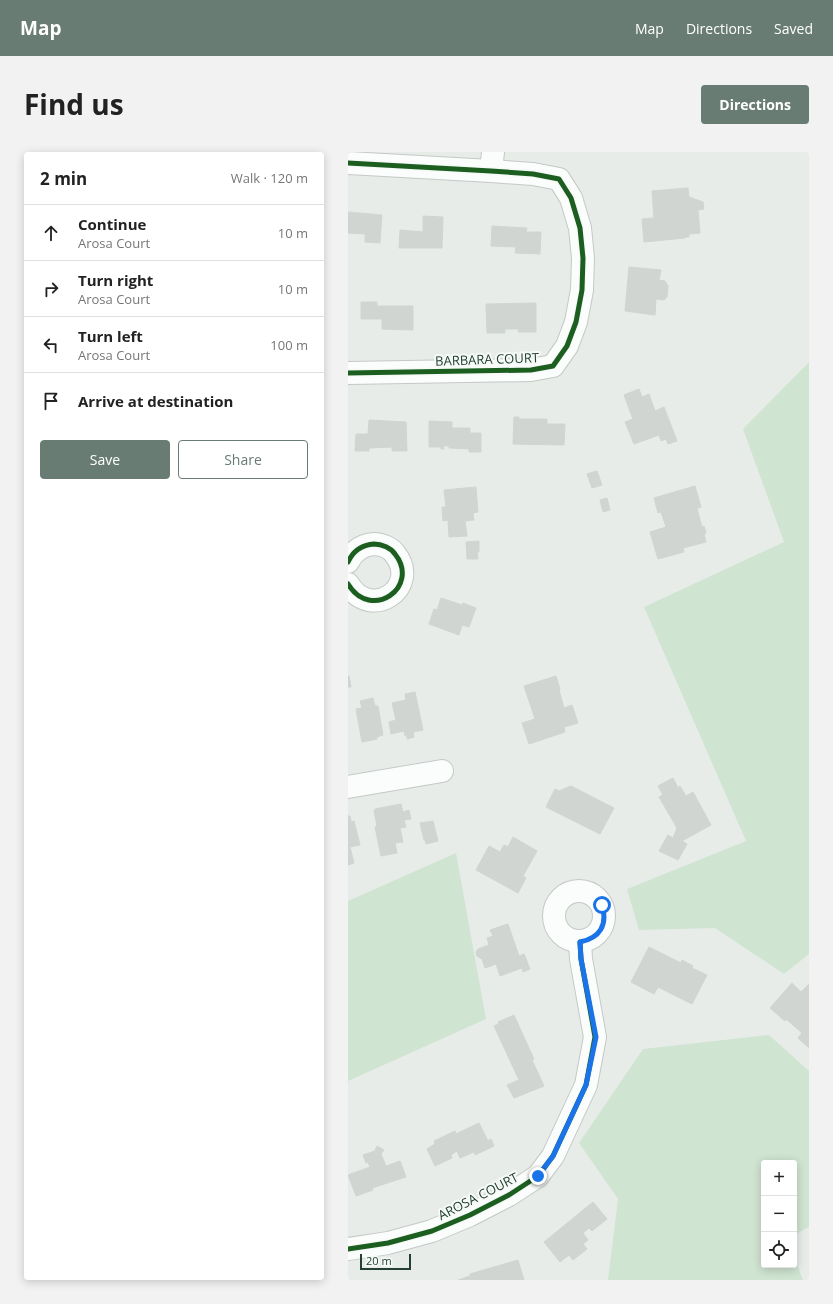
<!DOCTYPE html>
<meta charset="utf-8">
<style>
:root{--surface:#fff;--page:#f2f2f2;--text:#222;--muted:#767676;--line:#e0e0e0;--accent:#687c73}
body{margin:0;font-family:"Open Sans",sans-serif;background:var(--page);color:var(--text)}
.controls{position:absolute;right:12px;bottom:12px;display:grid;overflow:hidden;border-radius:4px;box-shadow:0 2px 10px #0003}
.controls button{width:36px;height:36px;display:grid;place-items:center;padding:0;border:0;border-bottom:1px solid var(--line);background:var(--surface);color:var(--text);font:20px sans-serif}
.scale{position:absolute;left:12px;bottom:10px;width:51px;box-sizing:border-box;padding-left:4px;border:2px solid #244033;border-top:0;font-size:11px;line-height:14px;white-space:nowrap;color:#244033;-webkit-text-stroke:3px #f6faf7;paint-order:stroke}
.stop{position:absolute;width:12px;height:12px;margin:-9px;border:3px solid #1a73e8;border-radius:50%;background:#fff}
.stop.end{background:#1a73e8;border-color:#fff;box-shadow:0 1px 4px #0008}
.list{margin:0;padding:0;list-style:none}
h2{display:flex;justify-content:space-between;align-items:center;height:52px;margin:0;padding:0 16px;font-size:17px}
h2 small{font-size:13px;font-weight:400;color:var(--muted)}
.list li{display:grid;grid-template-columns:26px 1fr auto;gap:12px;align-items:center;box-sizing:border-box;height:56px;padding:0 16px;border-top:1px solid var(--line)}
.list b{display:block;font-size:15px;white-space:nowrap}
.list p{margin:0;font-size:13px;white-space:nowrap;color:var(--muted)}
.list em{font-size:13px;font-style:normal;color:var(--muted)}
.actions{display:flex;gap:8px;padding:12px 16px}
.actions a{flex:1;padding:9px 0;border:1px solid var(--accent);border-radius:4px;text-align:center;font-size:14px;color:var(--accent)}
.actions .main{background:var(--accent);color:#fff}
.icon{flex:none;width:22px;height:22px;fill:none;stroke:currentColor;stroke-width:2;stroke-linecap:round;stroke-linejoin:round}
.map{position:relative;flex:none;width:461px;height:1128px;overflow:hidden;border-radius:4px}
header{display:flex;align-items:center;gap:24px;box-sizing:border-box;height:56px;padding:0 20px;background:var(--accent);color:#fff}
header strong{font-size:19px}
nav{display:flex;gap:22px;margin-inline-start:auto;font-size:14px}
.intro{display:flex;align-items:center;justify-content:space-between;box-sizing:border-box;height:96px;padding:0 24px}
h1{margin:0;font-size:28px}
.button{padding:10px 18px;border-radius:4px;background:var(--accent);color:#fff;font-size:14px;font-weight:700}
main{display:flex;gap:24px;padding:0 24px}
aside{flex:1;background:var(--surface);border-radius:4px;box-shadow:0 2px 10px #0003}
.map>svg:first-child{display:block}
</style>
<header>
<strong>Map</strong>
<nav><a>Map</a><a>Directions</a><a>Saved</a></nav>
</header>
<div class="intro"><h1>Find us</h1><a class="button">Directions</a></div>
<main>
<aside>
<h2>2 min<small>Walk · 120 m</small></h2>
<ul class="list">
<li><svg class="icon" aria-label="ahead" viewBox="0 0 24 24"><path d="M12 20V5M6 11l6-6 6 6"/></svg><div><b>Continue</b><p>Arosa Court</p></div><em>10 m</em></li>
<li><svg class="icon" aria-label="right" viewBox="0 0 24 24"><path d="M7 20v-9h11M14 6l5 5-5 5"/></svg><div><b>Turn right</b><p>Arosa Court</p></div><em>10 m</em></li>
<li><svg class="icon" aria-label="left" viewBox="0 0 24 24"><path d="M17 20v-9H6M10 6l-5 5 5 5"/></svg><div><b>Turn left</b><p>Arosa Court</p></div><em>100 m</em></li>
<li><svg class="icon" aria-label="arrive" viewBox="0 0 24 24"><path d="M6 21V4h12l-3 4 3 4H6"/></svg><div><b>Arrive at destination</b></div></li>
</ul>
<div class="actions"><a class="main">Save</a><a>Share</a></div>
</aside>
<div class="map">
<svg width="461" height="1128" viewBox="0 0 461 1128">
<rect width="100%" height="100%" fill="#e7ece9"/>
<!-- green -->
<g fill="#d0e4d2">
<polygon points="461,210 461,802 436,822 367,776 291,778 279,737 398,689 296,455 436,390 395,277"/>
<polygon points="108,701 138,867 0,929 0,749"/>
<polygon points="421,883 461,919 461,1075 446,1083 446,1011 416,1011 416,1113 446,1113 446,1104 455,1128 260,1128 270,1047 231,991 295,897"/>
</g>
<!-- building -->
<g fill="#d0d5d2" stroke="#d0d5d2">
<polygon points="340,36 341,45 355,50 356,57 350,58 352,81 341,82 341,85 337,85 337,86 296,90 294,67 306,66 304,39"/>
<polygon points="0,60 34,63 32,91 17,90 17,82 0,81"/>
<polygon points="75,64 95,65 94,96 51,96 52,78 75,80"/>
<polygon points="144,74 179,76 178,80 193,80 192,102 167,101 168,95 143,94"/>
<polygon points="281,115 313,118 311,128 317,129 320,134 319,145 316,148 308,147 307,163 277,159"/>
<polygon points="13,150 29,150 29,154 65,154 65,178 34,177 34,167 13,167"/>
<polygon points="188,151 188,180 170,180 171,177 157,177 157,181 139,181 138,152"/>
<polygon points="291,237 294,245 301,242 307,259 316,255 329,289 320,292 318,287 313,289 311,283 286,292 277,270 285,267 276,243"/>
<polygon points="166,265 171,265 171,267 199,267 199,272 217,272 216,293 165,292"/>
<polygon points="21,268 58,270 59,299 44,299 44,295 21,296 21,299 7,299 8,282 20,282"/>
<polygon points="81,269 104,270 104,276 122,276 122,281 133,281 133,300 121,300 121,297 101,296 101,294 95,294 96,297 93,297 93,295 81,295"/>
<polygon points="249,319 254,333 244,336 239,322"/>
<polygon points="347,334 353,355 349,356 354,375 356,374 358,381 356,382 358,390 335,396 336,400 310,407 302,380 318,375 313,360 310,361 306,346"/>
<polygon points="128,335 130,360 125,361 126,368 117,369 119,384 101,385 100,368 95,369 94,355 98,355 96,338"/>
<polygon points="259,346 262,358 255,360 252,348"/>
<polygon points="131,389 131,400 129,400 130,407 119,407 118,390"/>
<polygon points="93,446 114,453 115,451 128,456 121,475 114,473 111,483 81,472 86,457 89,458"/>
<polygon points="0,524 1,524 3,535 0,535"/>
<polygon points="208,524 212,537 211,538 216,556 224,553 230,571 216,575 217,580 181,592 174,571 187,567 176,534"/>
<polygon points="67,540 75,578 65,580 66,585 59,587 59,583 57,584 56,579 43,582 41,570 48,568 44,551 58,548 57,542"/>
<polygon points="25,546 27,554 30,554 35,583 29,585 29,587 14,590 8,557 14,556 12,549"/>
<polygon points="325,626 330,636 332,634 338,644 345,640 363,673 334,689 339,692 330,708 311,699 320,683 325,686 329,676 311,645 315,643 310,634"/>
<polygon points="223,634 266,656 252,682 198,655 207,637 211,639"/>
<polygon points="53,652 55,660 61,658 63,667 56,668 58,675 52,676 55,690 47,691 49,701 33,704 27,675 29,674 26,659 27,657"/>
<polygon points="0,664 2,664 3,670 6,669 12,693 2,695 6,711 0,713"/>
<polygon points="85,669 90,689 78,692 77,688 76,688 72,671"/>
<polygon points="165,685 189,699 175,724 178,726 170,741 128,718 141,694 152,700 156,693 160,695"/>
<polygon points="160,772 171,804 176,802 182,817 175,820 174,816 152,824 148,812 137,816 134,807 129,804 128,800 130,797 141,793 139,786 145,784 142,778"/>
<polygon points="301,795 333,811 334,808 345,814 344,816 359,823 344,852 310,835 306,842 283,830"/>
<polygon points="444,831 453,840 461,832 461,896 450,886 454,881 438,867 437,869 422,856"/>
<polygon points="166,863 186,907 184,908 196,934 166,946 159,933 171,928 146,874 151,872 150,870"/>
<polygon points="131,971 140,989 143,987 146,994 127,1003 126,1000 112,1006 109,999 103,1003 104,1006 87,1014 79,997 87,992 86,989 107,979 108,982"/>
<polygon points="29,994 36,998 33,1002 38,1014 52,1009 58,1025 24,1036 25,1038 8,1044 0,1023 22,1015 20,1010 18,1011 15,1003 27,999"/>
<polygon points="245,1050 259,1067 244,1079 241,1076 235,1081 240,1088 235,1092 239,1097 225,1108 221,1103 212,1110 196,1090"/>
<polygon points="170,1108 176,1128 110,1128 122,1124 122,1122"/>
</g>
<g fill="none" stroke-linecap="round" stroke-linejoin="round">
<!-- minor casing -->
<g stroke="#c4c9c6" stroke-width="24">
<g id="minor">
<polyline points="0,11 143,19 185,22 211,27 223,46 232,76 235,106 234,138 228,170 219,194 205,214 183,218 0,221"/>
<polyline points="143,19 145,0"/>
<path d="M 0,410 C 5,399 14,393 26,392 C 34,392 43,396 47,402 C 73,435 23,470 0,432"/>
<polyline points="0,635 94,619"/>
<circle cx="231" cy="764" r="25"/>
<polyline points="0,1097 40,1091 84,1079 122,1063 161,1043 190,1024 205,1004 238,933 247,885 233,807 232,790"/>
</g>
</g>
<!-- minor -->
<use href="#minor" stroke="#fbfcfc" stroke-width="22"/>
<!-- cycleway casing -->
<g stroke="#f6faf7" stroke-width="8">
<g id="cycleway">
<polyline points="0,11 143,19 185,22 211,27 223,46 232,76 235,106 234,138 228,170 219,194 205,214 183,218 0,221"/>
<path d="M 0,410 C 5,399 14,393 26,392 C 34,392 43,396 47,402 C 73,435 23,470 0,432"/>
<polyline points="0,1097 40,1091 84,1079 122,1063 161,1043 190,1024 205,1004 238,933 247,885 233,807 232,790"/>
</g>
</g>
<!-- cycleway -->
<use href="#cycleway" stroke="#1b5e20" stroke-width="5"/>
</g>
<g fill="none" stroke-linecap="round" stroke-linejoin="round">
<!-- route -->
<path stroke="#1a73e8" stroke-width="5" d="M 190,1024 L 205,1004 L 238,933 L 248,885 L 233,807 L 232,790 C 252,786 260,773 254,753"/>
</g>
<g text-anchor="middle" stroke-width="4" stroke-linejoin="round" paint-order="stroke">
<!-- street labels -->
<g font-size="13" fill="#244033" stroke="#f6faf7">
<text transform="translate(139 207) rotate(-2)" y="5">BARBARA COURT</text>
<text transform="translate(130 1044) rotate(-27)" y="5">AROSA COURT</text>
</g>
</g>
</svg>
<div class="controls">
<button>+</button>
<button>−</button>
<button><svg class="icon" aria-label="locate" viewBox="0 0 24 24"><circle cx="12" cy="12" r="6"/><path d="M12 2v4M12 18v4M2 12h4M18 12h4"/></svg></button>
</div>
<div class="scale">20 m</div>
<div class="stop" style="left:254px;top:753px"></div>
<div class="stop end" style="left:190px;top:1024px"></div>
</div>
</main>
